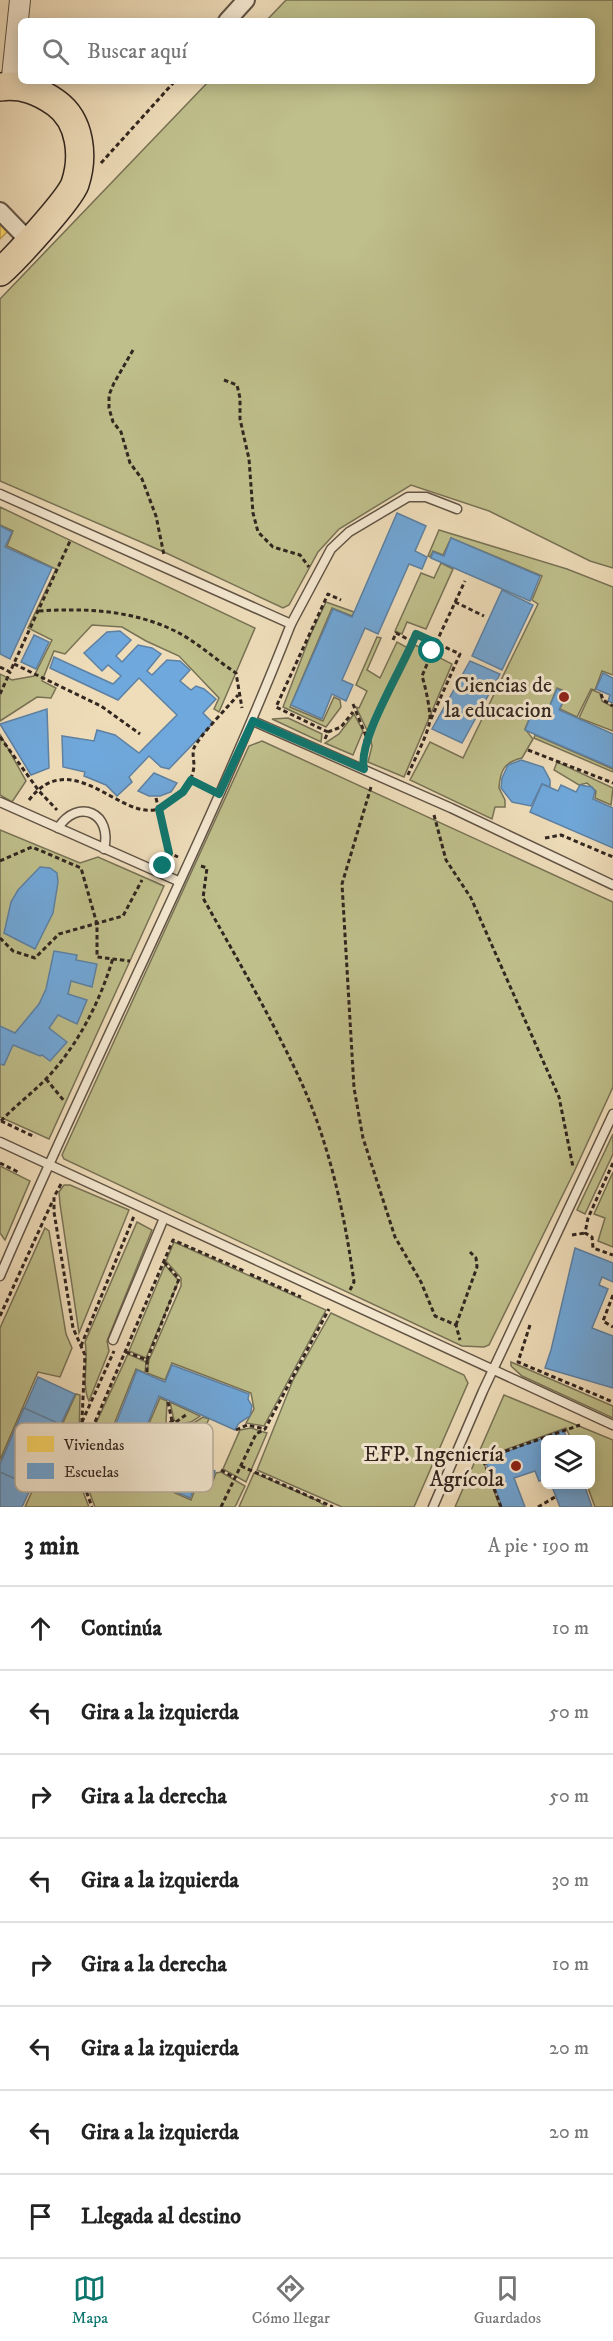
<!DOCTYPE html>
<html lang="es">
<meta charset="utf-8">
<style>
:root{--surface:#fff;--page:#f2f2f2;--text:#222;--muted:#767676;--line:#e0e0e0;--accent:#0f766e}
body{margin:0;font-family:"IM FELL DW Pica",serif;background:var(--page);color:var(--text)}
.controls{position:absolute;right:18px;bottom:18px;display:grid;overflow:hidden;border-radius:9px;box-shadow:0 3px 15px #0003}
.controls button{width:54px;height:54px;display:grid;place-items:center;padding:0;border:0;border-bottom:2px solid var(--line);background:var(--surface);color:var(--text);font:30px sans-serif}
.stop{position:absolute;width:18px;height:18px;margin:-14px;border:4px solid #0f766e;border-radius:50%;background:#fff}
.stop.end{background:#0f766e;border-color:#fff;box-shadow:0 2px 6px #0008}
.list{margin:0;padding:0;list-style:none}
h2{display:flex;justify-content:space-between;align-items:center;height:78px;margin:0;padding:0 24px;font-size:26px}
h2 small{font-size:20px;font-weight:400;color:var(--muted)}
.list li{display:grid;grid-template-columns:39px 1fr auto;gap:18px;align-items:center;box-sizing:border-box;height:84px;padding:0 24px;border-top:2px solid var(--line)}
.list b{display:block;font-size:22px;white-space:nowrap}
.list em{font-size:20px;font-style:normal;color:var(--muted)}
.icon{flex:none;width:33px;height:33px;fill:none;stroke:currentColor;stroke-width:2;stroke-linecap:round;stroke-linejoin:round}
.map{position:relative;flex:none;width:613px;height:1507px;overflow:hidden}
.search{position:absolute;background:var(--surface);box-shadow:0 3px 15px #0003;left:18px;right:18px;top:18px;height:66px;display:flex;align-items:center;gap:15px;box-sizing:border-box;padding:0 21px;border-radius:9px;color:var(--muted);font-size:22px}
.sheet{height:750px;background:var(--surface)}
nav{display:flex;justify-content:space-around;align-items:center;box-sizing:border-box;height:84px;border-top:2px solid var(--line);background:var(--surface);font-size:16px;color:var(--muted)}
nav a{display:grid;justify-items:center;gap:3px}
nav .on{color:var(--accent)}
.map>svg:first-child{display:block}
</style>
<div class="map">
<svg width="613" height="1507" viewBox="0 0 613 1507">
<rect width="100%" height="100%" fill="#efddba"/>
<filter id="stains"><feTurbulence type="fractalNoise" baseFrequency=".00333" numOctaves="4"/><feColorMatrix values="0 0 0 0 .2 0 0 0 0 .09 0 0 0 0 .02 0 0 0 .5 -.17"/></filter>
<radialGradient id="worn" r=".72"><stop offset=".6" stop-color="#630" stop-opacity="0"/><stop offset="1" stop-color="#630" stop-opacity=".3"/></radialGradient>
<!-- green -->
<g fill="#bfbf8b" stroke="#787256" stroke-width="1.5">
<polygon points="286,0 613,0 613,568 590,561 489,511 411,485 339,529 318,552 289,605 283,608 164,552 0,481 0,299 209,81 592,81 592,21 266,21"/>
<polygon points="0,507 255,628 219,712 214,709 219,698 179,656 146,641 122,627 92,625 65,654 54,651 42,681 56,688 51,698 37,697 0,721 0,674 12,680 34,676 52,640 28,628 56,569 7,546 13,531 0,525"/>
<path d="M 439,530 L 567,569 L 613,587 L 613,675 L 602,671 L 595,690 L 591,689 L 577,717 L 560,709 L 567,692 L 557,688 L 548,710 L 535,705 L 525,729 L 533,739 L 522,758 C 504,762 500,771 499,788 L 505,800 L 505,807 L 495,807 L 492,819 L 410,780 L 430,742 L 463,758 L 538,604 L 532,600 L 542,576 L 451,538 L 443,555 L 433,551 L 430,557 L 428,556 Z"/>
<polygon points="441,563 453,569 426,629 407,622 402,634 395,631 421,573 434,578"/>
<polygon points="326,602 354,612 352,616 332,608 290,707 323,721 334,697 340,700 341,707 326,727 283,707 310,636"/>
<polygon points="377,637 381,638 367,670 380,678 397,642 408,648 367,730 356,707 359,708 367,691 356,685"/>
<polygon points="415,645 452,664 404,777 368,762 372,746 370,736"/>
<polygon points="592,690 600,693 602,701 613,707 613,731 579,718"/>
<polygon points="354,714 363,731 353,755 325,743 339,734"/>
<polygon points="288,718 322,734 321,742 272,719"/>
<polygon points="0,734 26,781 12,802 0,795"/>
<polygon points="535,735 613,769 613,772 534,738"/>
<polygon points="262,741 613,902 613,1087 574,1172 489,1345 484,1347 462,1346 64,1159 62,1155 249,746"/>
<polygon points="557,762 613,788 611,805 595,798 596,791 587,783 579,785 554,770"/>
<polygon points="0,830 80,863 98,857 164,886 49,1139 0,1117"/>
<polygon points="613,1134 613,1154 585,1214 577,1210"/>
<polygon points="0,1166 30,1181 5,1240 0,1233"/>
<polygon points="613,1172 613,1247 598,1241 605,1218 594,1214"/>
<polygon points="64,1185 70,1185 129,1210 79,1333 60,1204 59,1192"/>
<path d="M 137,1222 L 152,1230 L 107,1341 L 109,1351 L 89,1401 C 81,1385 89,1360 85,1342 Z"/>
<polygon points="45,1228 49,1231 66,1334 72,1348 60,1377 38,1372 0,1460 0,1328"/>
<polygon points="174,1242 326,1310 264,1426 246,1423 254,1409 251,1393 172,1363 165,1380 147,1373 149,1360 181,1286 181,1278 166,1261"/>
<polygon points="165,1265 178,1280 177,1285 146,1358 129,1351"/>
<polygon points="331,1313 464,1375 468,1383 414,1507 342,1507 257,1470 293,1380"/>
<polygon points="128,1354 146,1362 145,1373 136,1369 109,1437 92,1432"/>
<polygon points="511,1362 613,1406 613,1418 522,1376 511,1366"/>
<polygon points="76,1394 80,1395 78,1479 89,1507 25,1507"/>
<polygon points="504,1395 613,1440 613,1507 595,1507 587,1485 590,1484 590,1440 571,1439 566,1428 482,1458 500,1507 455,1507"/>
<polygon points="160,1398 167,1401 166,1423 142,1440"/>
<polygon points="170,1402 200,1416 191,1422 179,1424 174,1420"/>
<polygon points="203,1417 209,1419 206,1425 197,1426 192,1437 198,1445 192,1460 191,1447 177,1428 192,1424"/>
<polygon points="251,1428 267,1433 246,1482 223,1469 240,1430"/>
<path d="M 90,1434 L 112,1442 L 108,1450 L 125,1457 L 130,1447 L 141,1451 L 132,1474 L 191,1500 L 197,1484 L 210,1489 L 216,1473 L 221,1472 L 245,1486 L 235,1507 L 95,1507 C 85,1481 81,1468 82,1440 Z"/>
<polygon points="254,1473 318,1501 326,1507 239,1507"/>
</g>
<!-- homes -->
<polygon fill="#ffd966" stroke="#c2a351" stroke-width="1.5" points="0,224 8,231 0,239"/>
<!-- schools -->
<g fill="#6fa8dc" stroke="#5d81a4" stroke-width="1.5">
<polygon points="397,513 426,526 415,551 427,557 422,569 409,564 378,634 365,628 342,680 353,685 346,701 332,694 322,719 291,705 333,609 352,617"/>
<polygon points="0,526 12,532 5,547 52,568 10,659 0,654"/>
<polygon points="451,538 540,576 530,601 431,558 433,552 444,556"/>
<polygon points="502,590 533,605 502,670 472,656"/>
<polygon points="120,631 131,640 116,656 122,662 138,645 152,648 161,654 147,671 152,675 167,660 180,661 190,670 180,681 191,690 196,686 204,689 216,699 203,713 213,723 169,769 161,767 149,756 129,777 132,782 117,796 106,785 84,776 85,772 63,767 62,736 94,741 97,730 115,735 139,753 177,715 139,678 118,700 50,668 54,657 113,684 121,676 108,665 102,671 84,653 107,632"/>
<polygon points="34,635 49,642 36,669 21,662"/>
<polygon points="470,661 500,674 462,743 432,729"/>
<polygon points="603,673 613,678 613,703 608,701 610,695 596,689"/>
<polygon points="557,689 567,693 559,710 613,734 613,768 525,730 535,705 548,710"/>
<polygon points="47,709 49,768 31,775 0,724"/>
<polygon points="521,760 543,767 550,780 550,787 542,784 531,806 512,802 501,788 502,778 508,765"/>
<polygon points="154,773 177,783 171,792 160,796 149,796 138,791"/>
<polygon points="542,784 558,791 561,785 576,792 580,785 592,787 595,791 593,799 613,808 613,848 530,812"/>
<polygon points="40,867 50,868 57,873 58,882 53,913 35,949 4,933 11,902 18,890"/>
<polygon points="54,951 77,955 76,960 97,964 92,987 71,981 68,994 87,1000 77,1024 58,1015 49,1028 67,1042 50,1061 42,1055 40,1056 13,1045 4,1065 0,1064 0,1026 15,1033 39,1004 46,989"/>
<polygon points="575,1248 613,1263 613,1282 602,1277 599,1285 608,1289 592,1328 613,1336 613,1388 545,1368 551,1350"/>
<polygon points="172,1365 249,1394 248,1399 252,1406 250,1416 239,1423 235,1430 159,1396 141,1440 215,1471 210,1488 197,1482 190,1498 134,1473 142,1450 129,1445 125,1456 109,1450 113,1442 110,1439 137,1370 165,1382"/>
<polygon points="38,1377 75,1394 22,1507 0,1507 0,1464"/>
<polygon points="24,1408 60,1424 31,1486 0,1472 0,1464"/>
<polygon points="564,1430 567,1440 546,1440 546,1479 539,1481 535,1471 514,1478 525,1507 502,1507 485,1460"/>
<polygon points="551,1484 584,1484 592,1507 560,1507"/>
</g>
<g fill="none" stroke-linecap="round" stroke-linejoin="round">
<!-- service casing -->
<g stroke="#615446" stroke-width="11">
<g id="service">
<path d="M 0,494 L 291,624 C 204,846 93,1057 0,1276"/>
<polyline points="291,624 331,549 349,532 408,497 426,497 457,509"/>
<polyline points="253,721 451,808 613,885"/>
<polyline points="0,802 178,881"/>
<path d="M 58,828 C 78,797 113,813 104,849"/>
<polyline points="0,1142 613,1425"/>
<polyline points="113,1340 164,1218"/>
<polyline points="433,1507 483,1391 613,1114"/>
</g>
</g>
<!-- minor casing -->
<g stroke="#615446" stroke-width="20">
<g id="minor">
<polyline points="227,21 246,0"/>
<polyline points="0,211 29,241"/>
</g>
</g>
<!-- tertiary casing -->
<g stroke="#615446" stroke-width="22">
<polyline id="tertiary" points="11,86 20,0"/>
</g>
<!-- trunk casing -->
<g stroke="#322620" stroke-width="30">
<path id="trunk" d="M 0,87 C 22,84 39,91 56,103 C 81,121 84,157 75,184 C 69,200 15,259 0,272"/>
</g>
<!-- path -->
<g stroke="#322620" stroke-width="3" stroke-dasharray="4.5 3" stroke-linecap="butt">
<polyline points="101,163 175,81"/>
<polyline points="133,350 114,383 109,395 109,408 113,422 121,432 130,463 142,479 156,516 164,555"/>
<polyline points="224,380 237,385 240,398 240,419 249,459 253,513 258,532 273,547 300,555 309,567"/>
<polyline points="455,602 484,616"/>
<path d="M 39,611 C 86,608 132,610 175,631 C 196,641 216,660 236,673 L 242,708"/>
<polyline points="14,664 101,706 140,734"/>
<polyline points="0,667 10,672 71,539"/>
<polyline points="0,694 10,672"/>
<polyline points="601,694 603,700 613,706"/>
<polyline points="353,704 366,736 362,755"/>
<polyline points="431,719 460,654 436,643 465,581"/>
<polyline points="328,732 276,707 328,594 341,600"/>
<polyline points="366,736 413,642 396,633 393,640"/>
<polyline points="0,737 39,791 57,810"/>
<polyline points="325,739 328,732 341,727 353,712"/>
<polyline points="528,750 613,783"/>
<path d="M 408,775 C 413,762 431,729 430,717 C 429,704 426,689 422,676 L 436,643 L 416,635 L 413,642"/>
<polyline points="191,780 208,789"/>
<polyline points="371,787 342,884 354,1088 363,1138 395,1237 421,1282 435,1316 456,1325 460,1340"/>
<polyline points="156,798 169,853"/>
<path d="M 29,800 C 73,742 126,828 162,807 C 178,797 192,786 194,766 C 194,760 192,753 194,748 C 200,735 228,707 238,695"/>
<polyline points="434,815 446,860 471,898 559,1097 573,1167"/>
<polyline points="545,838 561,835 613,857"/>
<polyline points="0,861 32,847 81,868 97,924 97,957 130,961"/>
<polyline points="165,861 169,853 178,857"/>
<path d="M 201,866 L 207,868 L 203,898 C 235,955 268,1012 296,1071 C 328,1137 344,1210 354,1282 L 350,1290"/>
<polyline points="0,938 13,951 35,958 59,934 123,916 142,880"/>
<polyline points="46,1079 65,1102"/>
<path d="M 1,1121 C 15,1106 31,1094 45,1080 C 77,1047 100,1002 113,958"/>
<polyline points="1,1121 35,1137"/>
<polyline points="0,1163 20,1173"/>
<polyline points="613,1163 588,1218 585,1233 592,1237 593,1248 613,1255"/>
<polyline points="61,1184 54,1197 54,1212 73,1328 85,1355 80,1463 81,1477 92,1507"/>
<polyline points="572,1235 585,1233"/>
<polyline points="250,1274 301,1297"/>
<polyline points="613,1295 603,1321 613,1327"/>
<polyline points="0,1316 53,1200"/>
<polyline points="456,1325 477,1267 476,1258 470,1252"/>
<polyline points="530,1325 518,1362 613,1402"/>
<polyline points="81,1346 134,1216"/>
<polyline points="126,1352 147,1360 179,1279 164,1262"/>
<polyline points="147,1372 147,1360"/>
<polyline points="168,1402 172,1421"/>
<circle cx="173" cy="1425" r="4"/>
<polyline points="82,1422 114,1351"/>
<polyline points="176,1422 187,1414"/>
<polyline points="176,1428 177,1451"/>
<polyline points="236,1430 247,1425 265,1429"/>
<polyline points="89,1432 107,1438"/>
<polyline points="81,1439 89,1432 95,1422 173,1240 244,1271"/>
<polyline points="147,1439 169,1426"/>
<polyline points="241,1466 333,1507"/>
<polyline points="221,1470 235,1478"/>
<polyline points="221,1507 256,1434 265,1429 329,1309"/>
<polyline points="501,1507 483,1459 580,1425"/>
<polyline points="538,1507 555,1497"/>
</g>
<!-- service -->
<use href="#service" stroke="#f5e9d2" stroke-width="8"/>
<!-- minor -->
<use href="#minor" stroke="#f5e9d2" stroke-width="16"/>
<!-- tertiary -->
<use href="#tertiary" stroke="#f5e9d2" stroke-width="20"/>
<!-- trunk -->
<use href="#trunk" stroke="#efddba" stroke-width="27"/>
</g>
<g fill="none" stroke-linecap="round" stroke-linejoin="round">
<!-- route -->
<path stroke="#0f766e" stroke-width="8" d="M 163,866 L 169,853 L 159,809 L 183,792 L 191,780 L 219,794 L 253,721 L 364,769 C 357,740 404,666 416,634 L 436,643 L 432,651"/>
</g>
<!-- markers -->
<g fill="#8f2418" stroke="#f5e9d2" stroke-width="2">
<circle cx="564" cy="697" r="6"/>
<circle cx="516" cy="1466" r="6"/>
</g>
<g text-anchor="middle" stroke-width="6" stroke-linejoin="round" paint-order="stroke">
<!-- poi labels -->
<g font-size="22" fill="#322620" stroke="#f5e9d2" text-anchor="end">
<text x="552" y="692">Ciencias de<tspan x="552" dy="25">la educacion</tspan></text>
<text x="504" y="1461">EFP. Ingeniería<tspan x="504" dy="25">Agrícola</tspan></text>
</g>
</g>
<!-- legend -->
<rect x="15" y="1423" width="198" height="69" rx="9" fill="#f5e9d2" stroke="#baae9d" stroke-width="1.5"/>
<rect x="27" y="1436" width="27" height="16" fill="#ffd966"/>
<rect x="27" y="1463" width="27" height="16" fill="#6fa8dc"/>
<g font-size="16" fill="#322620">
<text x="64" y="1450">Viviendas</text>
<text x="64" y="1477">Escuelas</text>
</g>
<rect width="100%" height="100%" filter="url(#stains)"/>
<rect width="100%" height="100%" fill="url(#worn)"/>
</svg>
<div class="controls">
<button><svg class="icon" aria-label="layers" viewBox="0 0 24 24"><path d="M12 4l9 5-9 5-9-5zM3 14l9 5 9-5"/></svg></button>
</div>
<div class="stop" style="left:432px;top:651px"></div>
<div class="stop end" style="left:163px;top:866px"></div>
<div class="search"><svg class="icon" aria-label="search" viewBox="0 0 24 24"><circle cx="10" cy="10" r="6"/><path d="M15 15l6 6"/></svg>Buscar aquí</div>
</div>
<section class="sheet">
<h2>3 min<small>A pie · 190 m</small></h2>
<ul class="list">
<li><svg class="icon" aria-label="ahead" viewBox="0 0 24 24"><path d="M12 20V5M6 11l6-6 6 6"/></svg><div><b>Continúa</b></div><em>10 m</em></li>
<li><svg class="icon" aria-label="left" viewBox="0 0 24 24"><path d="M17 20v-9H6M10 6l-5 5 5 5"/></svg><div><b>Gira a la izquierda</b></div><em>50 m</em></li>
<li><svg class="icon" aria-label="right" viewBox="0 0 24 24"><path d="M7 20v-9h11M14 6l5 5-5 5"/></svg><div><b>Gira a la derecha</b></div><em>50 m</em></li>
<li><svg class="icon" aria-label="left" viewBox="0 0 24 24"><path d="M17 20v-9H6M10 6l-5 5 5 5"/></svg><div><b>Gira a la izquierda</b></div><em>30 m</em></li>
<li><svg class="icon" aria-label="right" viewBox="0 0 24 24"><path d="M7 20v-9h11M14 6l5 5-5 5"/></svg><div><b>Gira a la derecha</b></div><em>10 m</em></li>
<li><svg class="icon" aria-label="left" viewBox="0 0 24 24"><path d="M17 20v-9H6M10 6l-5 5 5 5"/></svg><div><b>Gira a la izquierda</b></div><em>20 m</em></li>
<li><svg class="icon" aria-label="left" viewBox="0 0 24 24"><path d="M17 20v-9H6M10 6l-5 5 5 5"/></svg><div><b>Gira a la izquierda</b></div><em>20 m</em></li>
<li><svg class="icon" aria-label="arrive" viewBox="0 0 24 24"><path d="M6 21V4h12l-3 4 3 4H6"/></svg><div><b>Llegada al destino</b></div></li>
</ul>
</section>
<nav>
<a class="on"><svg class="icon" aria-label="map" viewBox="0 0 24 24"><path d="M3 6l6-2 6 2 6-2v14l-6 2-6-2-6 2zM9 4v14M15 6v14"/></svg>Mapa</a>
<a><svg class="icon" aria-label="directions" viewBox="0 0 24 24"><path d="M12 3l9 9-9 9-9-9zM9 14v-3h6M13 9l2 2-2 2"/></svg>Cómo llegar</a>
<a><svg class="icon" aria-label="saved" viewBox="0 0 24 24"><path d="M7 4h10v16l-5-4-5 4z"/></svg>Guardados</a>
</nav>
